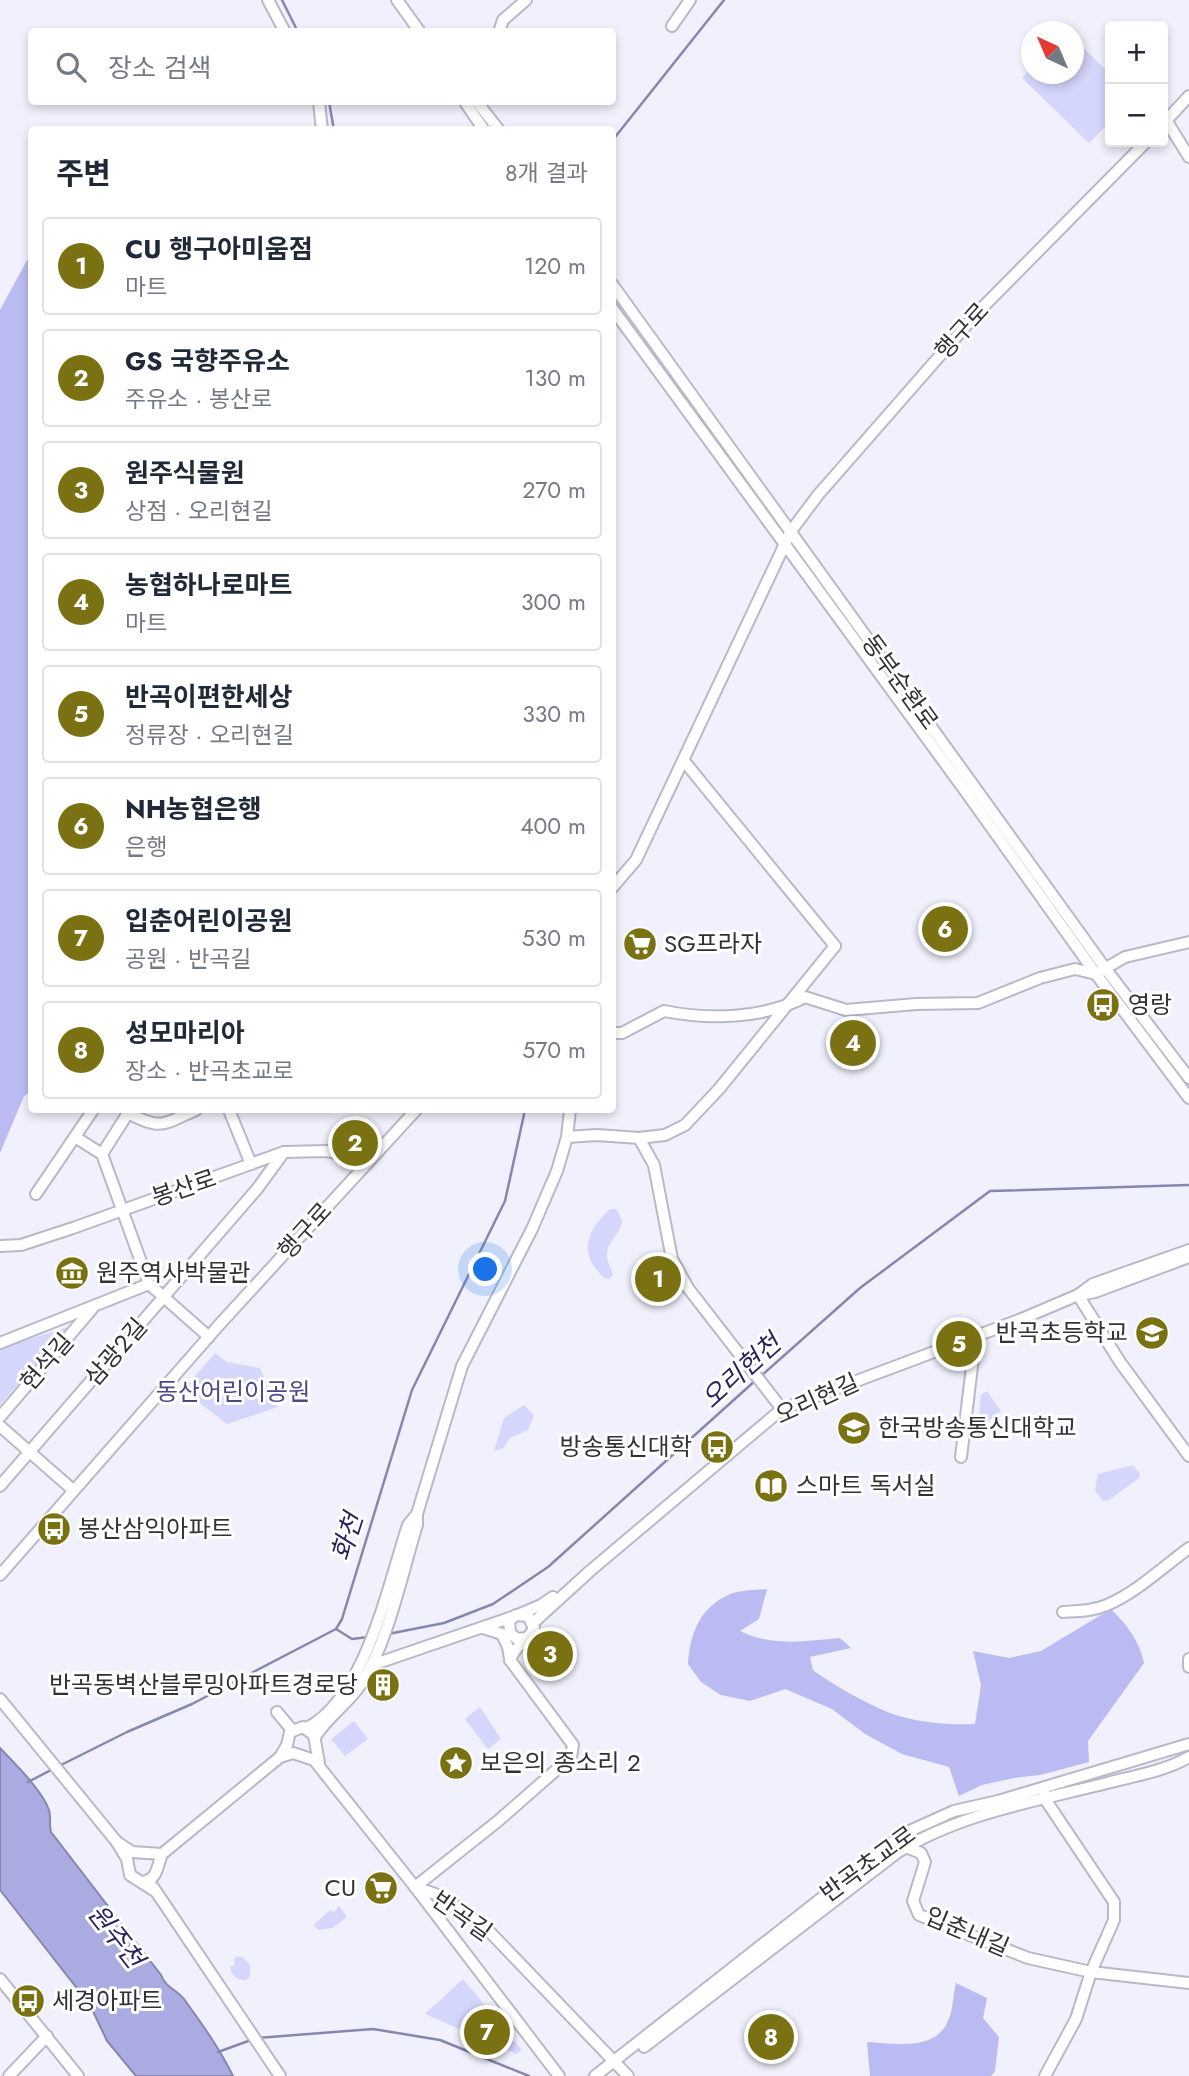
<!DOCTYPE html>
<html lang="ko">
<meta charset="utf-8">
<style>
:root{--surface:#fff;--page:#f2f2f3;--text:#1f2937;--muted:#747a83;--line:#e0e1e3;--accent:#7a7113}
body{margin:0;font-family:Jost,"Noto Sans KR",sans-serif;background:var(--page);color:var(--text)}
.controls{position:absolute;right:21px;top:21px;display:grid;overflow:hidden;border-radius:7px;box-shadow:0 4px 10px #0003}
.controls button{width:63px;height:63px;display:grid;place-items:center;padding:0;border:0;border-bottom:2px solid var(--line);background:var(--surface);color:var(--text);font:35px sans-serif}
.compass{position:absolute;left:1021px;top:21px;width:63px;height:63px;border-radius:50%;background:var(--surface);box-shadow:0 4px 10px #0003;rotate:316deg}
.you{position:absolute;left:486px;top:1270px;width:24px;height:24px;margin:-18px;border:5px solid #fff;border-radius:50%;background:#1a73e8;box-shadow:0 0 0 10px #1a73e833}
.badge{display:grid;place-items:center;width:46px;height:46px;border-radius:50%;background:var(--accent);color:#fff;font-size:23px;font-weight:700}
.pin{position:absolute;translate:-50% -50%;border:4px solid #fff;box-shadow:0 2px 7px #0006}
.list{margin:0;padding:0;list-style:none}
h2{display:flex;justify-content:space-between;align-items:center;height:91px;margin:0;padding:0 28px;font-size:30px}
h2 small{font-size:23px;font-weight:400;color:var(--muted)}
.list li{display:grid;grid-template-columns:46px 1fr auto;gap:21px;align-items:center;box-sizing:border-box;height:98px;margin:0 14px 14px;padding:0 14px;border:2px solid var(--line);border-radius:7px}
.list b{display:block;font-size:26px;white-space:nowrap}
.list p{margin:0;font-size:23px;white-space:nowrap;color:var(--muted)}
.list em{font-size:23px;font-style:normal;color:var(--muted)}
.icon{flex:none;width:38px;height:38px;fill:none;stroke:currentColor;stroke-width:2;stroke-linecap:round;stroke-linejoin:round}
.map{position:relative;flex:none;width:1189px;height:2076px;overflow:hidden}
.search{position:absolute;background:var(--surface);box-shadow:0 4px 10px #0003;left:28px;top:28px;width:588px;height:77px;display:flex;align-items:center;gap:18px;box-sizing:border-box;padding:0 24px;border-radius:7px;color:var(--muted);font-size:26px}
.panel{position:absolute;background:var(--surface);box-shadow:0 4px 10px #0003;left:28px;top:126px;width:588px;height:987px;border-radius:7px}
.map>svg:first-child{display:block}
</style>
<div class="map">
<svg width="1189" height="2076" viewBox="0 0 1189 2076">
<rect width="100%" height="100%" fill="#f1f1fd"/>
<!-- green -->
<g fill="#d5d6fc">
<polygon points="1074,39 1110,74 1110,122 1089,143 1022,78 1031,68 1032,74 1074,74"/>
<path d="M 610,1209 L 616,1209 L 622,1220 C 621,1235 605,1242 607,1258 C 608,1264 612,1269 613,1275 L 609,1279 C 603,1278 601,1275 596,1269 C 578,1247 592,1226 610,1209 Z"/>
<polygon points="68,1327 67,1328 0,1405 0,1348"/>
<polygon points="215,1353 227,1362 260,1368 278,1407 227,1424 183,1390"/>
<polygon points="987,1391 1001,1411 984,1424 979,1417 981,1395"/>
<polygon points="524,1405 534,1416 528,1430 510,1438 503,1448 494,1451 504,1418"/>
<polygon points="1133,1465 1140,1474 1139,1478 1109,1500 1103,1501 1095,1490 1098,1474"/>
<polygon points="480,1707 501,1739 488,1749 465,1719"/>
<polygon points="354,1721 368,1739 345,1756 331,1739"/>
<polygon points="339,1906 347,1917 332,1928 318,1930 314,1925 330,1910 335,1912"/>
<path d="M 235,1957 L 243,1957 L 250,1965 L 250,1976 L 246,1980 C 236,1981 231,1974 230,1966 L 234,1966 Z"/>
<polygon points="463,1979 522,2050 516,2054 425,2014"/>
</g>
<!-- forest -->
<g fill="#babbf2">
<polygon points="27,260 31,260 32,1091 24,1096 0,1153 0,310"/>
<path d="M 767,1589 L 759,1619 L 740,1631 C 771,1647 806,1641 840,1638 L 851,1648 L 810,1657 L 813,1670 C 833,1685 875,1709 899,1716 C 923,1723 950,1725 975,1724 L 981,1685 L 973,1651 L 1009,1658 L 1041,1651 L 1111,1609 C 1127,1625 1139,1640 1144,1663 L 1088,1741 L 1089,1762 L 1040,1775 L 1014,1778 L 982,1785 L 959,1796 L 949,1767 L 902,1754 L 865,1734 L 832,1709 L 785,1689 L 750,1701 L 721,1695 L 701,1682 L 688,1664 C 690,1634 699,1609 728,1595 C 738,1590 755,1590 767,1589 Z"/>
<path d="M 956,1983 L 987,1998 L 983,2018 L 999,2037 L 995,2071 L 991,2076 L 870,2076 L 867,2042 C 894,2043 935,2052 948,2021 C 953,2011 953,1994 956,1983 Z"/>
</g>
<!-- water -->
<path fill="#aaabe1" stroke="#8687ae" stroke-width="2" d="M 0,1748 C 15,1764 42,1790 49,1810 C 51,1817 49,1824 51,1832 L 161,1975 C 165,1987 177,1990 184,1999 C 202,2024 220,2049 233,2076 L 136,2076 L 107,2041 L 90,2005 L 0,1890 Z"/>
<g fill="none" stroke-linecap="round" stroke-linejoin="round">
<!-- stream -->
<g stroke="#8687ae" stroke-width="2.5">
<polyline points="282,0 298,32"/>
<polyline points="329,102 334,130"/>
<polyline points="612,141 724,0"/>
<polyline points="761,1376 860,1288 990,1191 1189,1185"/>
<polyline points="336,1629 352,1639 368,1637"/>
<polyline points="388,1634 444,1623 493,1604 548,1567 756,1380"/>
<polyline points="59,1766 127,1732 192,1704 336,1629 342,1619 412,1390 505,1201 525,1110"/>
<polyline points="28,1782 53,1769"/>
<polyline points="257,2038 373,2029 440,2040 529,2076"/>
<polyline points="218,2052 251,2040"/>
</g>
<!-- minor casing -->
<g stroke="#b8b8c7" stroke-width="14">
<g id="minor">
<polyline points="268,0 285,32"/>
<polyline points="397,0 420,32"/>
<polyline points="672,26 690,0"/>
<polyline points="499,32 503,20 526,0"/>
<polyline points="319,102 322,130"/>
<polyline points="465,102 484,130"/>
<polyline points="477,102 499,130"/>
<polyline points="1166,120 1189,157"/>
<polyline points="1163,124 1189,96"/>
<polyline points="612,284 1105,968 1189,1078"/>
<polyline points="612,308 966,792 1096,974 1189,1098"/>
<polyline points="612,888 636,860 791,531 818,495 979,311 1146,142"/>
<path d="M 612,1033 L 622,1033 L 664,1011 C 709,1020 763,1019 805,997 L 846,1010 L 916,1004 L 978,1003 L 1040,978 L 1075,969 L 1096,974 L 1125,957 L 1189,942"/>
<polyline points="229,1110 251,1164"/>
<path d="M 128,1113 C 162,1131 163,1124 196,1110"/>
<polyline points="75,1137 102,1154 149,1284 209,1337"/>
<polyline points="567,1137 597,1135 639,1138 654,1165 672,1259 688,1288 782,1409"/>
<polyline points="639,1138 665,1135 685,1125 719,1089 835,946 684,761"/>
<polyline points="102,1154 130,1110"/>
<polyline points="36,1194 93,1110"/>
<polyline points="0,1246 21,1245 73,1228 284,1152 326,1151 371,1159"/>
<polyline points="1078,1295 1120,1362 1189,1456"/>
<polyline points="1080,1295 1095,1292 1189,1257"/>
<polyline points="0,1343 149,1284"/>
<polyline points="0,1417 92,1309"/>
<polyline points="0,1426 73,1490"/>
<polyline points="961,1457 976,1334"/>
<polyline points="0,1486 257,1189 284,1152"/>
<polyline points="0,1575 219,1325 416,1110"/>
<path d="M 1063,1612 C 1078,1611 1093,1611 1107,1605 C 1137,1592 1163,1567 1189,1548"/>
<polyline points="520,1614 541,1605 553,1597"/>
<polyline points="533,1623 590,1571 782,1409 1019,1320 1078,1295 1093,1284 1189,1250"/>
<polyline points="483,1628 502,1634 508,1647 510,1659"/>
<polyline points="1189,1659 1189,1667"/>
<path d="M 510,1660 C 516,1644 528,1641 534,1628 L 528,1616 L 516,1615 L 509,1621 L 510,1633 L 517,1639 L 526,1638"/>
<polyline points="372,1665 512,1617"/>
<polyline points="0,1699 116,1841 127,1859 130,1875 155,1891"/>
<polyline points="277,1712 292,1730"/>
<path d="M 307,1728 C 366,1697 388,1585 408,1525 L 417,1514"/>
<path d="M 315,1737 C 327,1717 348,1704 361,1684 C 388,1643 402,1573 417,1525 L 417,1514 L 462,1366 L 532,1229 L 557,1171 L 567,1137 L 570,1110"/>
<polyline points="280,1757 287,1745 290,1732 303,1727 314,1735 319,1763"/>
<polyline points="1044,1792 1045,1799 1114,1902 1114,1920 1091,1972 1076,2019 1045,2076"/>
<polyline points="117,1842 132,1852 162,1854"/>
<polyline points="906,1847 921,1853 925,1862 913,1901 919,1915 1028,1958 1091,1972 1189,1983"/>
<path d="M 142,1882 C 158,1880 157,1866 162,1854 L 280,1757 L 293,1753 L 314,1760 L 415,1887 L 559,2076"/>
<polyline points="153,1887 280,2076"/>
<polyline points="415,1887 498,1821 571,1757 573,1745 510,1660"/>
<polyline points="415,1887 441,1896 486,1928 628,2076"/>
<polyline points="0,1979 78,2076"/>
<path d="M 644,2047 L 898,1852 C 961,1813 1036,1801 1107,1783 C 1134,1776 1165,1771 1189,1757"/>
<polyline points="9,2076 47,2036"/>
<polyline points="595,2076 903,1834 954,1811 998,1801 1189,1744"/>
</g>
</g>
<!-- minor -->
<use href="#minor" stroke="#fff" stroke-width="10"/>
</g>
<!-- icons -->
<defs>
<g id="supermarket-disc" transform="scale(1.75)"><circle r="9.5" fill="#7a7113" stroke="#fff"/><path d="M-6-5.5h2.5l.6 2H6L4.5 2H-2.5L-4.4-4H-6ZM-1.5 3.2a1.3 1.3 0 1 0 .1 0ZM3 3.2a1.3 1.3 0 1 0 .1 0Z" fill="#fff"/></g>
<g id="bus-disc" transform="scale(1.75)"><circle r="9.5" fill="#7a7113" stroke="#fff"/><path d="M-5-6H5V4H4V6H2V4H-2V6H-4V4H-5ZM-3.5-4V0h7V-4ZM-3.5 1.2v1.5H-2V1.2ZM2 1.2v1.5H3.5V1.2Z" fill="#fff"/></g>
<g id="museum-disc" transform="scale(1.75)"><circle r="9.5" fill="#7a7113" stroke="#fff"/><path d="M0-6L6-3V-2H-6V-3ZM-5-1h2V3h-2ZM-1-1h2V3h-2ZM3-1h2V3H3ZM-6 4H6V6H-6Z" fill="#fff"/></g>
<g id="school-disc" transform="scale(1.75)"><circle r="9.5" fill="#7a7113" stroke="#fff"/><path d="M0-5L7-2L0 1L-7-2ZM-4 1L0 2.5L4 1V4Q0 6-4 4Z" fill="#fff"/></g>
<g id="university-disc" transform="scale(1.75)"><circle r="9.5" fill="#7a7113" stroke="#fff"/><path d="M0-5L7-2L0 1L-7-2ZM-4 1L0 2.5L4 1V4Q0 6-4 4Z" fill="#fff"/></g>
<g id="library-disc" transform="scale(1.75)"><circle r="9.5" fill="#7a7113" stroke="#fff"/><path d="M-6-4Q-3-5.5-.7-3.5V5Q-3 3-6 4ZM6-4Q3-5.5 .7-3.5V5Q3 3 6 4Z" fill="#fff"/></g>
<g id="building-disc" transform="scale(1.75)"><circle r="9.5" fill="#7a7113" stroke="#fff"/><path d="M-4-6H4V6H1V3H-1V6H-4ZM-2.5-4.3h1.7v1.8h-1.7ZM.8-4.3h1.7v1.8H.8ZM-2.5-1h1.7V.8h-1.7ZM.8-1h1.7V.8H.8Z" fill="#fff"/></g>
<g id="sight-disc" transform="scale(1.75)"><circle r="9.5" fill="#7a7113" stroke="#fff"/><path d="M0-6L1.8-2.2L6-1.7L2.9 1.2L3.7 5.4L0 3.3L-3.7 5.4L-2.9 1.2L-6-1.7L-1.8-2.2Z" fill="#fff"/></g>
</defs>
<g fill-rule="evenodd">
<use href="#supermarket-disc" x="640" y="944"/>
<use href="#bus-disc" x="1103" y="1005"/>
<use href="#museum-disc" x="72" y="1273"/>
<use href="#school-disc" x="1152" y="1333"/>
<use href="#university-disc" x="854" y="1428"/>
<use href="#bus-disc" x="717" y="1447"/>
<use href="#library-disc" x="771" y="1486"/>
<use href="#bus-disc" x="54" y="1529"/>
<use href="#building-disc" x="383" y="1685"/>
<use href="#sight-disc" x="456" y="1763"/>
<use href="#supermarket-disc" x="381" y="1888"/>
<use href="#bus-disc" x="28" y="2001"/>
</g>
<g text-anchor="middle" stroke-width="6" stroke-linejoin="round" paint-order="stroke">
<!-- street labels -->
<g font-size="24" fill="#313237" stroke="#fff">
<text transform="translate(962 331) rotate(-48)" y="8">행구로</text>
<text transform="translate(900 682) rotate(54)" y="8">동부순환로</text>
<text transform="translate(184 1188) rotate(-19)" y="8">봉산로</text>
<text transform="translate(305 1231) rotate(-48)" y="8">행구로</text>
<text transform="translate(116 1352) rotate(-49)" y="8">삼광2길</text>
<text transform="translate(47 1362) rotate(-49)" y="8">현석길</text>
<text transform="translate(817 1399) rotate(-24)" y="8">오리현길</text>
<text transform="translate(868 1864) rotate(-36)" y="8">반곡초교로</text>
<text transform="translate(462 1916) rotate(35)" y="8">반곡길</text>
<text transform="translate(967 1932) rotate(23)" y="8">입춘내길</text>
</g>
<!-- poi labels -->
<g font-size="24" fill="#313237" stroke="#fff" text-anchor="start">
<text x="664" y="952">SG프라자</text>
<text x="1128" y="1013">영랑</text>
<text x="96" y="1281">원주역사박물관</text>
<text x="1128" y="1341" text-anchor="end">반곡초등학교</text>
<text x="878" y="1436">한국방송통신대학교</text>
<text x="692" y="1455" text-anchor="end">방송통신대학</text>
<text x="796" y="1494">스마트 독서실</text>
<text x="78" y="1537">봉산삼익아파트</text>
<text x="358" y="1693" text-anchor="end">반곡동벽산블루밍아파트경로당</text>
<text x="480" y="1771">보은의 종소리 2</text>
<text x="356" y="1896" text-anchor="end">CU</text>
<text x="52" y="2009">세경아파트</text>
</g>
<!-- park labels -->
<g font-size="24" fill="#4b4789" stroke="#fff">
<text x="233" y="1400">동산어린이공원</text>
</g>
<!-- water labels -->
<g font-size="26" font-style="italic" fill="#2a2260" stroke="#fff">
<text transform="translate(741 1371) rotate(-42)" y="9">오리현천</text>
<text transform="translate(347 1537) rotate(-72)" y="9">화천</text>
<text transform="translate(116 1936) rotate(52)" y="9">원주천</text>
</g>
</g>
</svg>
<div class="controls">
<button>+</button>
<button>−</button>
</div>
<svg class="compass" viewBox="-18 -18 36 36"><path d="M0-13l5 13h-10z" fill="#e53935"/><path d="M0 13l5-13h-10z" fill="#747a83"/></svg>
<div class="you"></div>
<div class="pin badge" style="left:658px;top:1279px">1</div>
<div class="pin badge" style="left:355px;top:1143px">2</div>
<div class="pin badge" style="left:550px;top:1654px">3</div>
<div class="pin badge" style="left:853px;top:1043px">4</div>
<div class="pin badge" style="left:959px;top:1344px">5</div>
<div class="pin badge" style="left:945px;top:929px">6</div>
<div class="pin badge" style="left:487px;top:2032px">7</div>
<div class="pin badge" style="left:771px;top:2037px">8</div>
<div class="search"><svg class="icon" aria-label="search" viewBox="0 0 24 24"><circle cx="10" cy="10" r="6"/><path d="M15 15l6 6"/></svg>장소 검색</div>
<section class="panel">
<h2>주변<small>8개 결과</small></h2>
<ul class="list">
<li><span class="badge">1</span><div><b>CU 행구아미움점</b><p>마트</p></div><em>120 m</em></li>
<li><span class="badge">2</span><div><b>GS 국향주유소</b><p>주유소 · 봉산로</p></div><em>130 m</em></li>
<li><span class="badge">3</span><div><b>원주식물원</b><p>상점 · 오리현길</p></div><em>270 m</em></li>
<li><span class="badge">4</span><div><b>농협하나로마트</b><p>마트</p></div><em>300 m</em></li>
<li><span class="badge">5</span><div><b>반곡이편한세상</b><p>정류장 · 오리현길</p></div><em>330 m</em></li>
<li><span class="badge">6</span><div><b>NH농협은행</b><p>은행</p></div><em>400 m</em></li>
<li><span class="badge">7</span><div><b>입춘어린이공원</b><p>공원 · 반곡길</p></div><em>530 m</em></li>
<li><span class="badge">8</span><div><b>성모마리아</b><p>장소 · 반곡초교로</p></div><em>570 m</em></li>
</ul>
</section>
</div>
